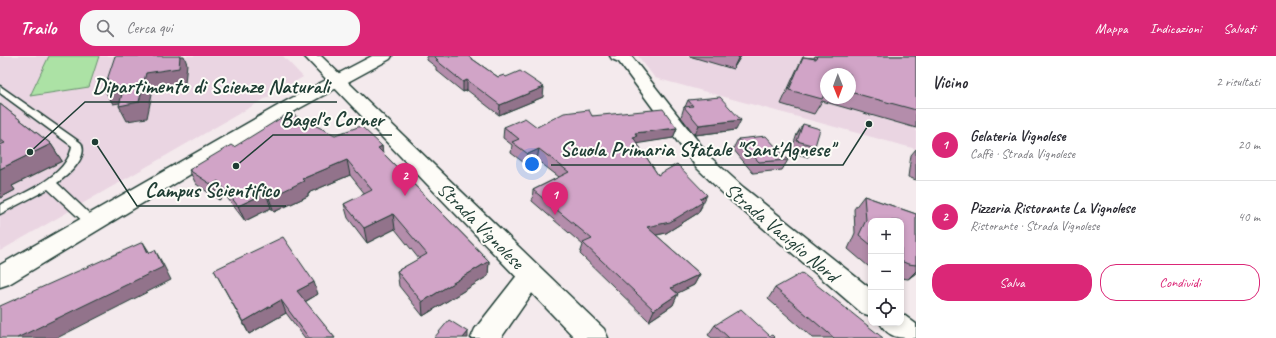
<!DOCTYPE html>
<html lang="it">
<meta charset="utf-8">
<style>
:root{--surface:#fff;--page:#f7f7f7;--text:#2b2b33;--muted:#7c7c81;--line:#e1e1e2;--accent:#db2777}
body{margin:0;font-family:Caveat,sans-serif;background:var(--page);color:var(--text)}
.controls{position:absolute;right:12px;bottom:12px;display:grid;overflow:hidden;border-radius:8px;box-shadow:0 2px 6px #0003}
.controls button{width:36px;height:36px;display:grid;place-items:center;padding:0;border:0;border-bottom:1px solid var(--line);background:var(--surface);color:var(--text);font:20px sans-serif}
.compass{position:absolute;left:820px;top:12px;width:36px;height:36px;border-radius:50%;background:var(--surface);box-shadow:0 2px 6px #0003;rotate:179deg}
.you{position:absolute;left:532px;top:108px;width:14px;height:14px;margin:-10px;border:3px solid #fff;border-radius:50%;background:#1a73e8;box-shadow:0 0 0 6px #1a73e833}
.badge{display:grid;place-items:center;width:26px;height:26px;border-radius:50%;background:var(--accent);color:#fff;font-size:13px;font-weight:700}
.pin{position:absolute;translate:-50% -33px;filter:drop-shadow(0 1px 2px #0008)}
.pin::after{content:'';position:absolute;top:21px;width:14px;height:12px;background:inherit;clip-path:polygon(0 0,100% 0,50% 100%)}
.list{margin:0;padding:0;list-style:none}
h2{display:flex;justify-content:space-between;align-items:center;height:52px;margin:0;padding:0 16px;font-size:17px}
h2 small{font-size:13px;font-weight:400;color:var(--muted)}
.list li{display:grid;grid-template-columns:26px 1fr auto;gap:12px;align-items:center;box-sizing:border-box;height:72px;padding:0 16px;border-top:1px solid var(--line)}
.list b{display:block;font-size:15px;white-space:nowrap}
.list p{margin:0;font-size:13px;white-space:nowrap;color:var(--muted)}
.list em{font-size:13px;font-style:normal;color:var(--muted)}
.actions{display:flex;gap:8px;padding:12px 16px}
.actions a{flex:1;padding:9px 0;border:1px solid var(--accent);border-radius:16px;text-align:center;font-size:14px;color:var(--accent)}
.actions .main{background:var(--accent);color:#fff}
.icon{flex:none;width:22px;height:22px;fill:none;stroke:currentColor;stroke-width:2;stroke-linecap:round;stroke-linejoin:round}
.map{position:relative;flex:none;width:916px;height:282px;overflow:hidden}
header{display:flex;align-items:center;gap:24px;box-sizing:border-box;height:56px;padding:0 20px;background:var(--accent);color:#fff}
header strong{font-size:19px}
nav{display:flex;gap:22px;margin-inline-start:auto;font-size:14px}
.search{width:280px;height:36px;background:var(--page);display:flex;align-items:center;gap:10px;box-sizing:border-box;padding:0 14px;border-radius:16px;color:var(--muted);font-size:15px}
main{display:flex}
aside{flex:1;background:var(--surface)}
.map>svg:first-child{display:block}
</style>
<header>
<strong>Trailo</strong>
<div class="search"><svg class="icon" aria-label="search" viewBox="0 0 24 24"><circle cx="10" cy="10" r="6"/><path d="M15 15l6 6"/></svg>Cerca qui</div>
<nav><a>Mappa</a><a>Indicazioni</a><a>Salvati</a></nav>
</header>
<main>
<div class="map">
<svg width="916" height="282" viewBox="0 0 916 282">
<rect width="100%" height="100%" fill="#f4eaed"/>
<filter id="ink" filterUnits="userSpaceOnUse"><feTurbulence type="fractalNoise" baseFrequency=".025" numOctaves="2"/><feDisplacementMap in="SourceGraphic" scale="8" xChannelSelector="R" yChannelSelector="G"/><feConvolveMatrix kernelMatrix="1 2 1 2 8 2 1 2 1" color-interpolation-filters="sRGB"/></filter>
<g filter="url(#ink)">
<!-- built -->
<g fill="#ead5e2" fill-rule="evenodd">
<polygon points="0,0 283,0 303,21 0,195"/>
<path d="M 638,0 L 865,0 L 916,12 L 916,93 L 655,22 ZM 826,18 L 850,18 L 850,42 L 826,42 Z"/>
</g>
<!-- green -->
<polygon fill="#ace2a5" stroke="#66906c" points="49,0 99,0 89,31 30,40"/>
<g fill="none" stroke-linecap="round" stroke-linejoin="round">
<!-- service casing -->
<g stroke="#1f3d34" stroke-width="3">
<path id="service" d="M 0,30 L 81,87 C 89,102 67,120 57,127 L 96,164 L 98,167 L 96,170 L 88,170 L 48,133 L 0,158 L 0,149 C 24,137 68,120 72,90 L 0,37 Z"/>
</g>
<!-- minor casing -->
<g stroke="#1f3d34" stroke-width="3">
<g id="minor">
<polygon points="610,0 631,0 711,102 743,131 871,233 871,260 862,257 727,141 697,112 619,6 612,3"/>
<polygon points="531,210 540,213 544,220 501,282 471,282 475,273 522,213"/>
<path d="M 901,257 L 916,268 L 916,282 C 898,282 889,282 880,267 L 901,267 Z"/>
</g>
</g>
<!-- tertiary casing -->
<g stroke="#1f3d34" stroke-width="3">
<polygon id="tertiary" points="372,0 392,0 390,3 300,52 9,228 0,231 0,209 288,44"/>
</g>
<!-- secondary casing -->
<g stroke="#1f3d34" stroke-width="3">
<polygon id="secondary" points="304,0 321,0 604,273 608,282 575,282"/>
</g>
<!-- service -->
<use href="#service" fill="#fdfcf7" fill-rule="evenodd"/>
<!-- minor -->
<use href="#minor" fill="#fdfcf7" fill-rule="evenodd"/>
<!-- tertiary -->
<use href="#tertiary" fill="#fdfcf7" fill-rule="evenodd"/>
<!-- secondary -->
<use href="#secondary" fill="#fdfcf7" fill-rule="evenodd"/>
</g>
<!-- wall -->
<g fill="#b48dab" stroke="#1f3d34" fill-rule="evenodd">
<polygon points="427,0 468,0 498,21 506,21 543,41 499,59 467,34 463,36 436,14 436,11 427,4"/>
<polygon points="689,0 741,0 733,13"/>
<path d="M 815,0 L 916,0 L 916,72 L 822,45 L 814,58 L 781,48 L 796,15 L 803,1 L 814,2 ZM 826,18 L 850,18 L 850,42 L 826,42 Z"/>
<polygon points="688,44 736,74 695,79 681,61 684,51 685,51"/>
<polygon points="0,48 51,88 62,105 12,130 15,134 0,142"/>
<polygon points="592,60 677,72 673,82 637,87 658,119 702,150 698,157 666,177 656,179 700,218 694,229 677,237 673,249 649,265 580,198 583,189 532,145 533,134 559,121 537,104 527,109 511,97 512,89 503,82 504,71 537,71"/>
<polygon points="803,68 815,90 808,101 791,96 797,78"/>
<polygon points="335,79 382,90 382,96 489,205 488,220 423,260 399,230 397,215 419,203 395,173 367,187 348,162 344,148 365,138 350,119 308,137 308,140 274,156 271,152 245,165 225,139 219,144 196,128 189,114 234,91"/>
<polygon points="738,83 788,104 782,114 753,117 733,93"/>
<polygon points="916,93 916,124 908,121 911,99"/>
<polygon points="864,140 916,158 916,217 908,223 901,222 901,165 871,165 871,211 868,210 848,193 855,177 854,153"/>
<polygon points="214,214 318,238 305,246 335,282 305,282 286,257 249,278"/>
<polygon points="775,232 883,282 813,282 768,243"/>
<polygon points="715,269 775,282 712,282 708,279"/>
</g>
<!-- shaded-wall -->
<g fill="#92738b" stroke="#1f3d34">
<polygon points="180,0 184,0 187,8 185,27 153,33 147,62 127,65 119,50 146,17"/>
<polygon points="739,0 741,0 733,13"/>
<polygon points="467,24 467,34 463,36 463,26"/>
<polygon points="124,30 132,45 113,48 104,33"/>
<polygon points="544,31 543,41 499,59 500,49"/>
<polygon points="741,64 736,74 695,79 699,69"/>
<polygon points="677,72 673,82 635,88 633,81 635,77"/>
<polygon points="51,88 62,105 12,130 15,134 0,142 0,113"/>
<polygon points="382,90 384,105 378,92"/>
<polygon points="539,93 537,104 527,109 528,98"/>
<polygon points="347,104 350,119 308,137 308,140 274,156 269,142 302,123"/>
<polygon points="218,125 225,139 219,144 212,129"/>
<polygon points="266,137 271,152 245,165 238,150"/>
<polygon points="707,139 698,157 666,177 643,182 647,171"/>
<polygon points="393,158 395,173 367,187 364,172"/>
<polygon points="143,186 152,200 148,197"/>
<polygon points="155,194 163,208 171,224 57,282 17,282"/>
<polygon points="489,205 488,220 423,260 422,246"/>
<polygon points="916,215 916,217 908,223"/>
<polygon points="700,218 694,229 666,243 671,232"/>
<polygon points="314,226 318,238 301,248 297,235"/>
<polygon points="678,238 673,249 649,265 654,254"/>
<polygon points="281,244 286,257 249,278 243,266"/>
<polygon points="468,276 468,282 463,282"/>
</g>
<!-- building -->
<g fill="#d1a4c7" stroke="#1f3d34">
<polygon points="115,0 180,0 179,12 146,17 139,46 119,50 124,30 104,33"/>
<polygon points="434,0 468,0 498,21 504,19 506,21 520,15 544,31 500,49 467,24 463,26 436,4 438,4"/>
<polygon points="817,0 916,0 916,54 850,36 850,18 826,18 826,33 822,43 789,34 803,1 816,3"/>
<polygon points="720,41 741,64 699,69 684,51 693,50 688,44"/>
<polygon points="0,48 51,88 0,113 0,89 5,87 0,83"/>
<polygon points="663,53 677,72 635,77 637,80 633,81 658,119 677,108 707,139 700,143 703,146 670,166 647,171 700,218 671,232 678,238 654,254 583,187 592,183 533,134 569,116 539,93 528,98 512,86 519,83 504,71 525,62 537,71 564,57 589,54 592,60"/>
<polygon points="289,57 335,79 361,70 382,90 378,92 489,205 422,246 397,215 427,198 393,158 364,172 344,148 372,134 347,104 302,123 304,125 269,142 266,137 238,150 218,125 212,129 189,114 231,89 234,91"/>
<polygon points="803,68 820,73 815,90 797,85"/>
<polygon points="766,80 788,104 759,106 738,83"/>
<polygon points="864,140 916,158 916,209 908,208 901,205 901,165 871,165 871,189 859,179 866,164"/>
<polygon points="283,181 314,226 297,235 335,282 309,282 281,244 243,266 214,214"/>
<polygon points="143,186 148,197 155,194 163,211 17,282 0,282 0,250"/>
<polygon points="802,217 883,282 834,282 775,232"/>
<polygon points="741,253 770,280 772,279 775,282 729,282 715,269"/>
<polygon points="449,264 468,276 463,282 434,282"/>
</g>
</g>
<g text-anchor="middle" stroke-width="4" stroke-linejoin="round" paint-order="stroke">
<!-- street labels -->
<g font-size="20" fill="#1f3d34" stroke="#fdfcf7">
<text transform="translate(481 169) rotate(45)" y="7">Strada Vignolese</text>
<text transform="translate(782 176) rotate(40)" y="7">Strada Vaciglio Nord</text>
</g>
</g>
<!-- callouts -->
<path fill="none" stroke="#1f3d34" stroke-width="1.5" d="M30 96L85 46H337M236 110L273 79H392M869 68L843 109H551M95 86L137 150H286"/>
<g fill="#1f3d34" stroke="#fdfcf7" stroke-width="1.5">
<circle cx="30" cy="96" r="4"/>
<circle cx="236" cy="110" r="4"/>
<circle cx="869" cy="68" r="4"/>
<circle cx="95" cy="86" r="4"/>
</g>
<g font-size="21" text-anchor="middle" font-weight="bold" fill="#1f3d34" stroke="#fdfcf7" stroke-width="4" stroke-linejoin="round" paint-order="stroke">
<text x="211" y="37">Dipartimento di Scienze Naturali</text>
<text x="332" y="70">Bagel's Corner</text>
<text x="697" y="100">Scuola Primaria Statale "Sant'Agnese"</text>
<text x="212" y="141">Campus Scientifico</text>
</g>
</svg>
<div class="controls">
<button>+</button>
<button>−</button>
<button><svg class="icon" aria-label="locate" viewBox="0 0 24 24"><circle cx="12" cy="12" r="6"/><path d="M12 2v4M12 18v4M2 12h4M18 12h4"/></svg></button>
</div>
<svg class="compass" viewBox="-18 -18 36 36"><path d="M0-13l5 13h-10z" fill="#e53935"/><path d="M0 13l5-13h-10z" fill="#7c7c81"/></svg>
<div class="you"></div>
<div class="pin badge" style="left:555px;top:159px">1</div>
<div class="pin badge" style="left:405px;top:140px">2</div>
</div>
<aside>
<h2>Vicino<small>2 risultati</small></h2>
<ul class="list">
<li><span class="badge">1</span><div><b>Gelateria Vignolese</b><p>Caffè · Strada Vignolese</p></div><em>20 m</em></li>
<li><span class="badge">2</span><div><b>Pizzeria Ristorante La Vignolese</b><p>Ristorante · Strada Vignolese</p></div><em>40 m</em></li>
</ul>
<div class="actions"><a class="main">Salva</a><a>Condividi</a></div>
</aside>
</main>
